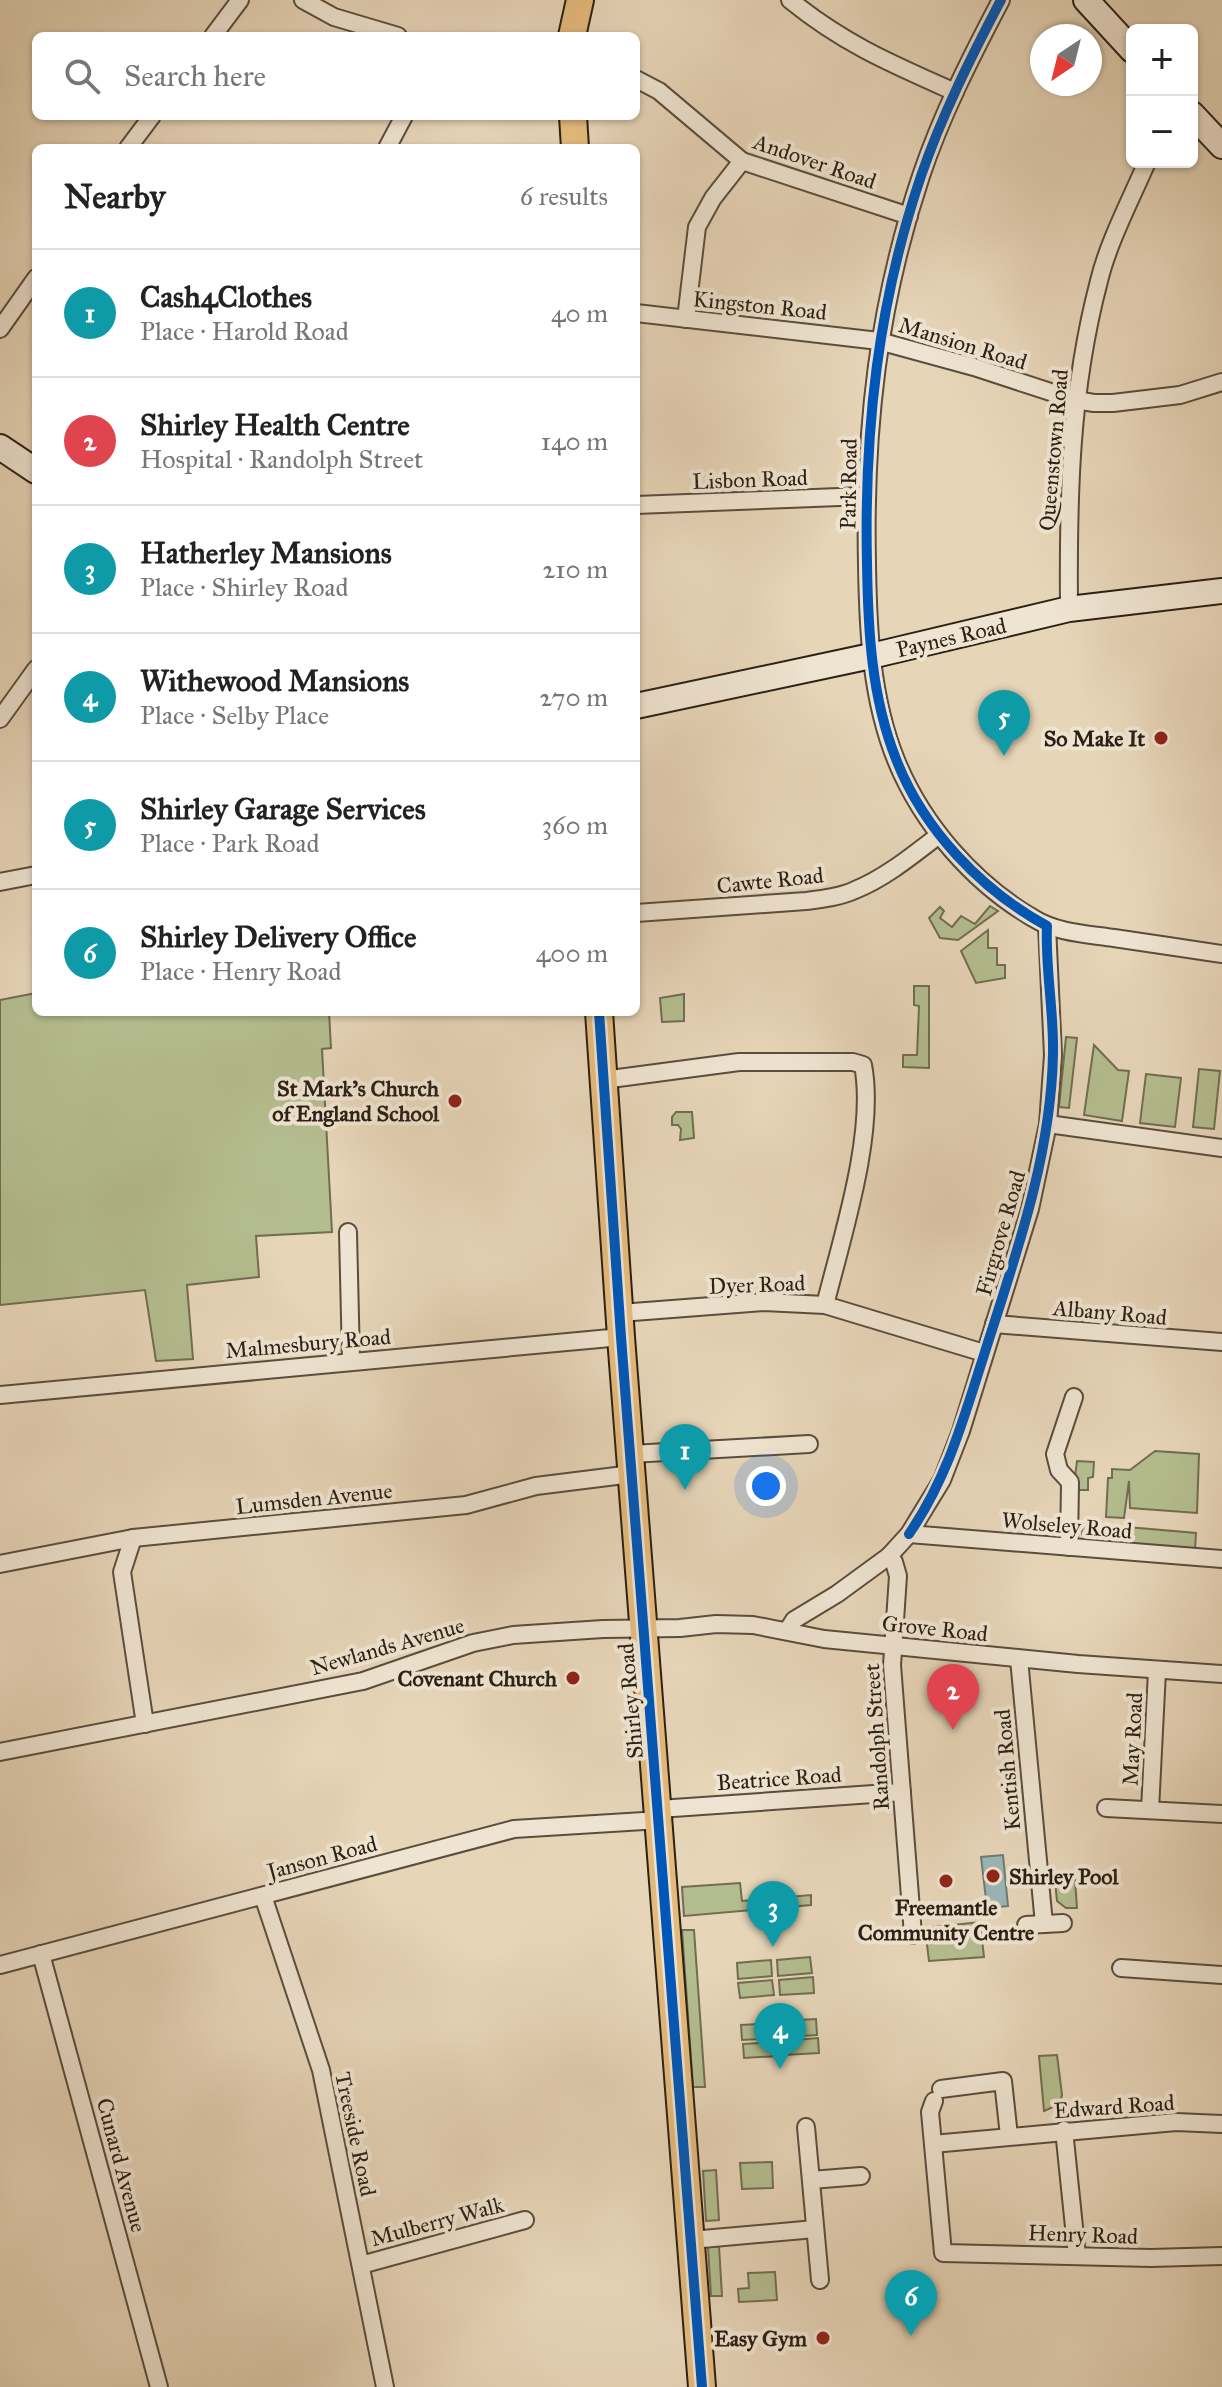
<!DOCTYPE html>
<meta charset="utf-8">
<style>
:root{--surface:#fff;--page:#f2f2f2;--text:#222;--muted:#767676;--line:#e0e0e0;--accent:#db2777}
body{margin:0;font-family:"IM FELL Great Primer",serif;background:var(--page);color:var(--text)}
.controls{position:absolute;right:24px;top:24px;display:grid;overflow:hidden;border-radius:12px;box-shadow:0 2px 6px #0004}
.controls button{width:72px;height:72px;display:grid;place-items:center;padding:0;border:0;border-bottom:2px solid var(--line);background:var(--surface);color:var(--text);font:40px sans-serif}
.compass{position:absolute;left:1030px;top:24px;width:72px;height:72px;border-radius:50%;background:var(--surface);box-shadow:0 2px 6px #0004;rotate:215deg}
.you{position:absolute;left:766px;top:1486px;width:28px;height:28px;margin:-20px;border:6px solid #fff;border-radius:50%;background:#1a73e8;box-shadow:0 0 0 12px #1a73e833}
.badge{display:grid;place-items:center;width:52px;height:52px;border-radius:50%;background:var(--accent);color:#fff;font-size:26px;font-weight:700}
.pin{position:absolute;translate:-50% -66px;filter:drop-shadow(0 2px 4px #0008)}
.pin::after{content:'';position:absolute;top:42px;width:28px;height:24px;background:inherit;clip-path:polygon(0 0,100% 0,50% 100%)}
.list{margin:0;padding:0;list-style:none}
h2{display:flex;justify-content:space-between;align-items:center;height:104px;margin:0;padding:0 32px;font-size:34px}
h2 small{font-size:26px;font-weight:400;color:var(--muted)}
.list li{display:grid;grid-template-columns:52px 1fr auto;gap:24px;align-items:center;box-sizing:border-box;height:128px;padding:0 32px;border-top:2px solid var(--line)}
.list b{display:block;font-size:30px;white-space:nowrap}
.list p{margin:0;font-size:26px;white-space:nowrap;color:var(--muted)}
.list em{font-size:26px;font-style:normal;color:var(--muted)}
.icon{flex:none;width:44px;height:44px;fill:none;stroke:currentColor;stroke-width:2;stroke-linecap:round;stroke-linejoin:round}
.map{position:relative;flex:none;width:1222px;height:2387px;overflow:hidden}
.search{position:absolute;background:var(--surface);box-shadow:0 2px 6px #0004;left:32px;top:32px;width:608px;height:88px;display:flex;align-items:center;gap:20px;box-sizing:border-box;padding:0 28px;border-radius:12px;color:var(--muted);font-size:30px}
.panel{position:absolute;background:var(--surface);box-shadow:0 2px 6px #0004;left:32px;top:144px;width:608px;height:872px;border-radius:12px}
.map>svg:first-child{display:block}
</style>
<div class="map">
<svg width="1222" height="2387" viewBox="0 0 1222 2387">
<rect width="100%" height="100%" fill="#e7d5b8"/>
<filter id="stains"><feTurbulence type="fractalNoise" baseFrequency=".0025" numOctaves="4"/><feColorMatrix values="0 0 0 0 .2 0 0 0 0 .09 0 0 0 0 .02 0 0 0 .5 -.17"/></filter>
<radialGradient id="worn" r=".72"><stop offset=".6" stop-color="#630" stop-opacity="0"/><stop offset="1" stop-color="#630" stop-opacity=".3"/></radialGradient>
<!-- green -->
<g fill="#b4bd8f" stroke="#706e52" stroke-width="2">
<polygon points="990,906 998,911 958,940 940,938 929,918 940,907 944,911 940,918 952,927 961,916 975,924"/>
<polygon points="988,930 988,948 997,948 997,965 1005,965 1005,978 976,983 961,951"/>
<polygon points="914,986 929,986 929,1068 903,1067 903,1055 917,1055 919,1006 914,1005"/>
<polygon points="36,993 36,1012 329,1012 331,1048 322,1049 332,1232 256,1236 259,1277 187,1285 193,1359 156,1361 145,1290 0,1305 0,1000"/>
<polygon points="684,994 684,1021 662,1022 660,998"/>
<polygon points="1066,1037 1077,1038 1069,1108 1059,1107"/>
<polygon points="1094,1045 1118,1070 1129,1071 1122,1121 1084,1115"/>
<polygon points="1199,1069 1220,1071 1214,1129 1193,1127"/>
<polygon points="1146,1074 1181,1078 1175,1127 1140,1123"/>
<polygon points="676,1112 692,1112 694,1138 680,1140 681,1129 678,1125 672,1125 672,1117"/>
<polygon points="1155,1451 1199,1454 1197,1513 1130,1508 1129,1481 1124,1518 1106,1517 1108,1478 1112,1478 1112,1469 1130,1470"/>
<polygon points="1077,1461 1094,1462 1093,1477 1088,1478 1088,1490 1079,1490 1075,1477"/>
<polygon points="1081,1523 1196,1533 1195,1550 1089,1542 1082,1534"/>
<polygon points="1075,1880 1077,1908 1066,1908 1057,1901 1055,1881"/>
<polygon points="740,1883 742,1901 811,1895 811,1905 684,1916 682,1887"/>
<polygon points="980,1922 984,1957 929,1961 925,1928"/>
<polygon points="682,1930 694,1930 705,2087 693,2087"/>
<polygon points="810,1957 812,1973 778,1976 777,1960"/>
<polygon points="771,1960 772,1976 738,1979 737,1963"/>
<polygon points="813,1977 814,1993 780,1995 779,1980"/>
<polygon points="772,1980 774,1995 740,1998 738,1983"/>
<polygon points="816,2019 817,2035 783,2037 782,2021"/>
<polygon points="776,2023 777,2038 742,2040 741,2025"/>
<polygon points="818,2038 819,2053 784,2055 784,2041"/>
<polygon points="777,2042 779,2056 744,2058 743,2044"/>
<polygon points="1057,2055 1062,2095 1060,2104 1044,2111 1039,2056"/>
<polygon points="1116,2104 1116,2114 1071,2118 1070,2109"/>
<polygon points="772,2162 773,2188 742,2189 740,2163"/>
<polygon points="716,2170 719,2220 706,2221 703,2171"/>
<polygon points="719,2246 722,2296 711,2296 708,2247"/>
<polygon points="775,2272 777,2300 739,2302 738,2289 749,2288 748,2273"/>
</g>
<!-- water -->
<polygon fill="#99b7b7" stroke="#6d7b76" stroke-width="2" points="1003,1855 1008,1906 987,1908 981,1857"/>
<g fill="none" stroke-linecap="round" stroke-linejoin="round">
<!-- street casing -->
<g stroke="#5a4d3d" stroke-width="20">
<g id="street">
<polyline points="303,0 334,17 398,36"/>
<path d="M 790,0 C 844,44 892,64 955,92"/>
<path d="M 1001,0 C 971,57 941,116 921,176 C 878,305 864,429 867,564 C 868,630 871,698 896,760 C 922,824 973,883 1033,918 C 1057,933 1087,934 1114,938 C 1150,943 1186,949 1222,954"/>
<polyline points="213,36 240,0"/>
<polyline points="636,79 659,91 742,161 909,216"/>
<polyline points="128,148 152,116"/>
<polyline points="387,148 404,116"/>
<polyline points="636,313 879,341 974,367 1075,400 1094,403 1113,403 1180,395 1222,382"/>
<polyline points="686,319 697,227 713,198 742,161"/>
<polyline points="0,329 36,278"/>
<polyline points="636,505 865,496"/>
<path d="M 1069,609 C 1068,496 1070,391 1099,281 C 1108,243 1131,199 1147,162"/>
<polyline points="0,719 36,669"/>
<polyline points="0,882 36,875"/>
<path d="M 636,913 L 806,901 C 822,899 840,897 855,890 C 885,878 913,855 939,835"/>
<path d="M 603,1080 L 739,1062 L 853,1062 L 863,1065 C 876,1133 842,1237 825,1305"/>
<polyline points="1048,1124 1222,1148"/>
<polyline points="348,1232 351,1360"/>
<polyline points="620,1313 764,1302 825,1305 984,1353"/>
<polyline points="994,1324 1222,1342"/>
<polyline points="0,1395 621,1337"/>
<polyline points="631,1454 809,1444"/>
<polyline points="909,1534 1222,1559"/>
<polyline points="133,1538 122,1572 145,1724"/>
<polyline points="1069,1547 1070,1482 1059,1470 1055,1454 1074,1397"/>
<polyline points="889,1556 894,1562 898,1576 892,1665 913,1935"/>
<polyline points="0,1564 133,1538 466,1505 536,1486 632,1474"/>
<polyline points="787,1631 794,1620 837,1594 889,1556 909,1534 942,1480 961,1431 1030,1209 1048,1124 1053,1055 1047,926"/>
<polyline points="1019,1659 1044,1924"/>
<polyline points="0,1752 363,1681 473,1643 513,1635 603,1629 680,1628 716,1624 753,1625 824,1639 1078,1664 1222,1674"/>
<polyline points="1106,1808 1222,1814"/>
<polyline points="659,1809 902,1792"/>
<polyline points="1150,1810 1157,1671"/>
<polyline points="263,1896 321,2070 385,2387"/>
<polyline points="1026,1925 1063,1923"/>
<polyline points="41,1954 159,2387"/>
<polyline points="0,1965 514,1829 660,1820"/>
<polyline points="1121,1968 1222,1975"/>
<polyline points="941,2089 1003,2081 1009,2136"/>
<polyline points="934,2101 930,2112 943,2253 1151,2258 1222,2256"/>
<polyline points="806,2127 820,2280"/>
<polyline points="1064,2130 1077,2256"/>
<polyline points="933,2144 1176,2122 1222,2124"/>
<polyline points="811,2180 861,2176"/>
<polyline points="691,2240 815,2229"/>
<polyline points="361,2265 525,2220"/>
</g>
</g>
<!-- secondary casing -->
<g stroke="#2b2014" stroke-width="28">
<g id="secondary">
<polyline points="1086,0 1132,50"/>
<polyline points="1192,114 1222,146"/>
<polyline points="0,447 36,471"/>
<polyline points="636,706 871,656 1069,609 1222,591"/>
</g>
</g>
<!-- primary casing -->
<g stroke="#2b2014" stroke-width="30">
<g id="primary">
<polyline points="572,36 580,0"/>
<polyline points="573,116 575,148"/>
<polyline points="599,1012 621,1337 702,2387"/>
</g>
</g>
<!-- street -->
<use href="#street" stroke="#efe4d1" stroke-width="16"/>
<!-- secondary -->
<use href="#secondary" stroke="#efe4d1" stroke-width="24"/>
<!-- primary -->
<use href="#primary" stroke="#e4ba7c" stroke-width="26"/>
<!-- cycleway casing -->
<g stroke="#efe4d1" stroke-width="15">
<g id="cycleway">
<polyline points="599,1012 621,1337 702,2387"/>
<path d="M 909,1534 C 948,1477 963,1420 984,1355 C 1015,1257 1051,1158 1053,1054 C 1054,1011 1045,967 1047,926 C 981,890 923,829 896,759 C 871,696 868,629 867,563 C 864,430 878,303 921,176 C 942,115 971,57 1001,0"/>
</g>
</g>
<!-- cycleway -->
<use href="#cycleway" stroke="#0057b8" stroke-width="10"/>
</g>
<!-- markers -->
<g fill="#8f2418" stroke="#efe4d1" stroke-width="3">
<circle cx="1161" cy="738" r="8"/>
<circle cx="455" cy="1101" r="8"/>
<circle cx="573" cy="1678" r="8"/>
<circle cx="993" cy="1876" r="8"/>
<circle cx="946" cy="1881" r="8"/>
<circle cx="823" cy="2338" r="8"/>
</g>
<g text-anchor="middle" stroke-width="8" stroke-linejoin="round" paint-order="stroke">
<!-- street labels -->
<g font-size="22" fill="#2b2014" stroke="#efe4d1">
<text transform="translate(815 161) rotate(19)" y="8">Andover Road</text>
<text transform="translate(760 305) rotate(6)" y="8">Kingston Road</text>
<text transform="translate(963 343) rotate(17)" y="8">Mansion Road</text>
<text transform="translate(1053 450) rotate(-85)" y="8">Queenstown Road</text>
<text transform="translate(750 479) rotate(-2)" y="8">Lisbon Road</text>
<text transform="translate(848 484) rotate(-89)" y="8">Park Road</text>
<text transform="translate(951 637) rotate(-13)" y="8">Paynes Road</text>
<text transform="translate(770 880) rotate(-6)" y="8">Cawte Road</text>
<text transform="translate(1000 1233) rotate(-74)" y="8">Firgrove Road</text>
<text transform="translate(757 1284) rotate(-2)" y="8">Dyer Road</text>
<text transform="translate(1110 1312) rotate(5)" y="8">Albany Road</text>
<text transform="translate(308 1343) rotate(-5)" y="8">Malmesbury Road</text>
<text transform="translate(314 1498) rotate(-6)" y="8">Lumsden Avenue</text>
<text transform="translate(1067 1525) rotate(5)" y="8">Wolseley Road</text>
<text transform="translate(935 1628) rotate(6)" y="8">Grove Road</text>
<text transform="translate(387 1646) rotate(-16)" y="8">Newlands Avenue</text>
<text transform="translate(630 1701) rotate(-95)" y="8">Shirley Road</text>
<text transform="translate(876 1737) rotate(-94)" y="8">Randolph Street</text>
<text transform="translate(1132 1739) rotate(-87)" y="8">May Road</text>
<text transform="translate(1007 1770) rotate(-95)" y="8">Kentish Road</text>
<text transform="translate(779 1778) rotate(-4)" y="8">Beatrice Road</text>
<text transform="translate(322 1857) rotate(-15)" y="8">Janson Road</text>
<text transform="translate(1114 2106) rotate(-4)" y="8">Edward Road</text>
<text transform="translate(356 2134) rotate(78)" y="8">Treeside Road</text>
<text transform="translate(122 2165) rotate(75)" y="8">Cunard Avenue</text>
<text transform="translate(437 2221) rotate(-15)" y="8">Mulberry Walk</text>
<text transform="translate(1083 2234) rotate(2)" y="8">Henry Road</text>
</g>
<!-- poi labels -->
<g font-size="22" font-weight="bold" fill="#2b2014" stroke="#efe4d1" text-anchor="end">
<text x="1145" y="746">So Make It</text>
<text x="439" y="1096">St Mark's Church<tspan x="439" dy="25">of England School</tspan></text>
<text x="557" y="1686">Covenant Church</text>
<text x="1009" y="1884" text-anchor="start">Shirley Pool</text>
<text x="946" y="1915" text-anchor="middle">Freemantle<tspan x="946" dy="25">Community Centre</tspan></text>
<text x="807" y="2346">Easy Gym</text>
</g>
</g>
<rect width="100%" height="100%" filter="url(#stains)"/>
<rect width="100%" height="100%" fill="url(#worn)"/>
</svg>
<div class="controls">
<button>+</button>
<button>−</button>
</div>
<svg class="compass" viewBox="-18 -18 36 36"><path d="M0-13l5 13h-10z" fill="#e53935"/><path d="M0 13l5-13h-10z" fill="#767676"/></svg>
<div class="you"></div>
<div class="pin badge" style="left:685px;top:1490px;background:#0f9aa8">1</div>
<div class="pin badge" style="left:953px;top:1730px;background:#e0444e">2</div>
<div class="pin badge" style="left:773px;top:1947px;background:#0f9aa8">3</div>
<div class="pin badge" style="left:780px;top:2069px;background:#0f9aa8">4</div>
<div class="pin badge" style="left:1004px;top:756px;background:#0f9aa8">5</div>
<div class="pin badge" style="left:911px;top:2336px;background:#0f9aa8">6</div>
<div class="search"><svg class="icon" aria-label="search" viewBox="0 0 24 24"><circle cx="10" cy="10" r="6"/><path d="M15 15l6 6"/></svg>Search here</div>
<section class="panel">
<h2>Nearby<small>6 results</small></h2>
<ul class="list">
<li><span class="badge" style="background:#0f9aa8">1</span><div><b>Cash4Clothes</b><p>Place · Harold Road</p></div><em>40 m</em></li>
<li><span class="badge" style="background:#e0444e">2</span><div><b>Shirley Health Centre</b><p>Hospital · Randolph Street</p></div><em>140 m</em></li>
<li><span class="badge" style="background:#0f9aa8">3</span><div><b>Hatherley Mansions</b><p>Place · Shirley Road</p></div><em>210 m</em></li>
<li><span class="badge" style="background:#0f9aa8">4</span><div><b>Withewood Mansions</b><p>Place · Selby Place</p></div><em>270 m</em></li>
<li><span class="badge" style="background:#0f9aa8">5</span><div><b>Shirley Garage Services</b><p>Place · Park Road</p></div><em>360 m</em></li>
<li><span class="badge" style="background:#0f9aa8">6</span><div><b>Shirley Delivery Office</b><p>Place · Henry Road</p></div><em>400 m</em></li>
</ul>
</section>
</div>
